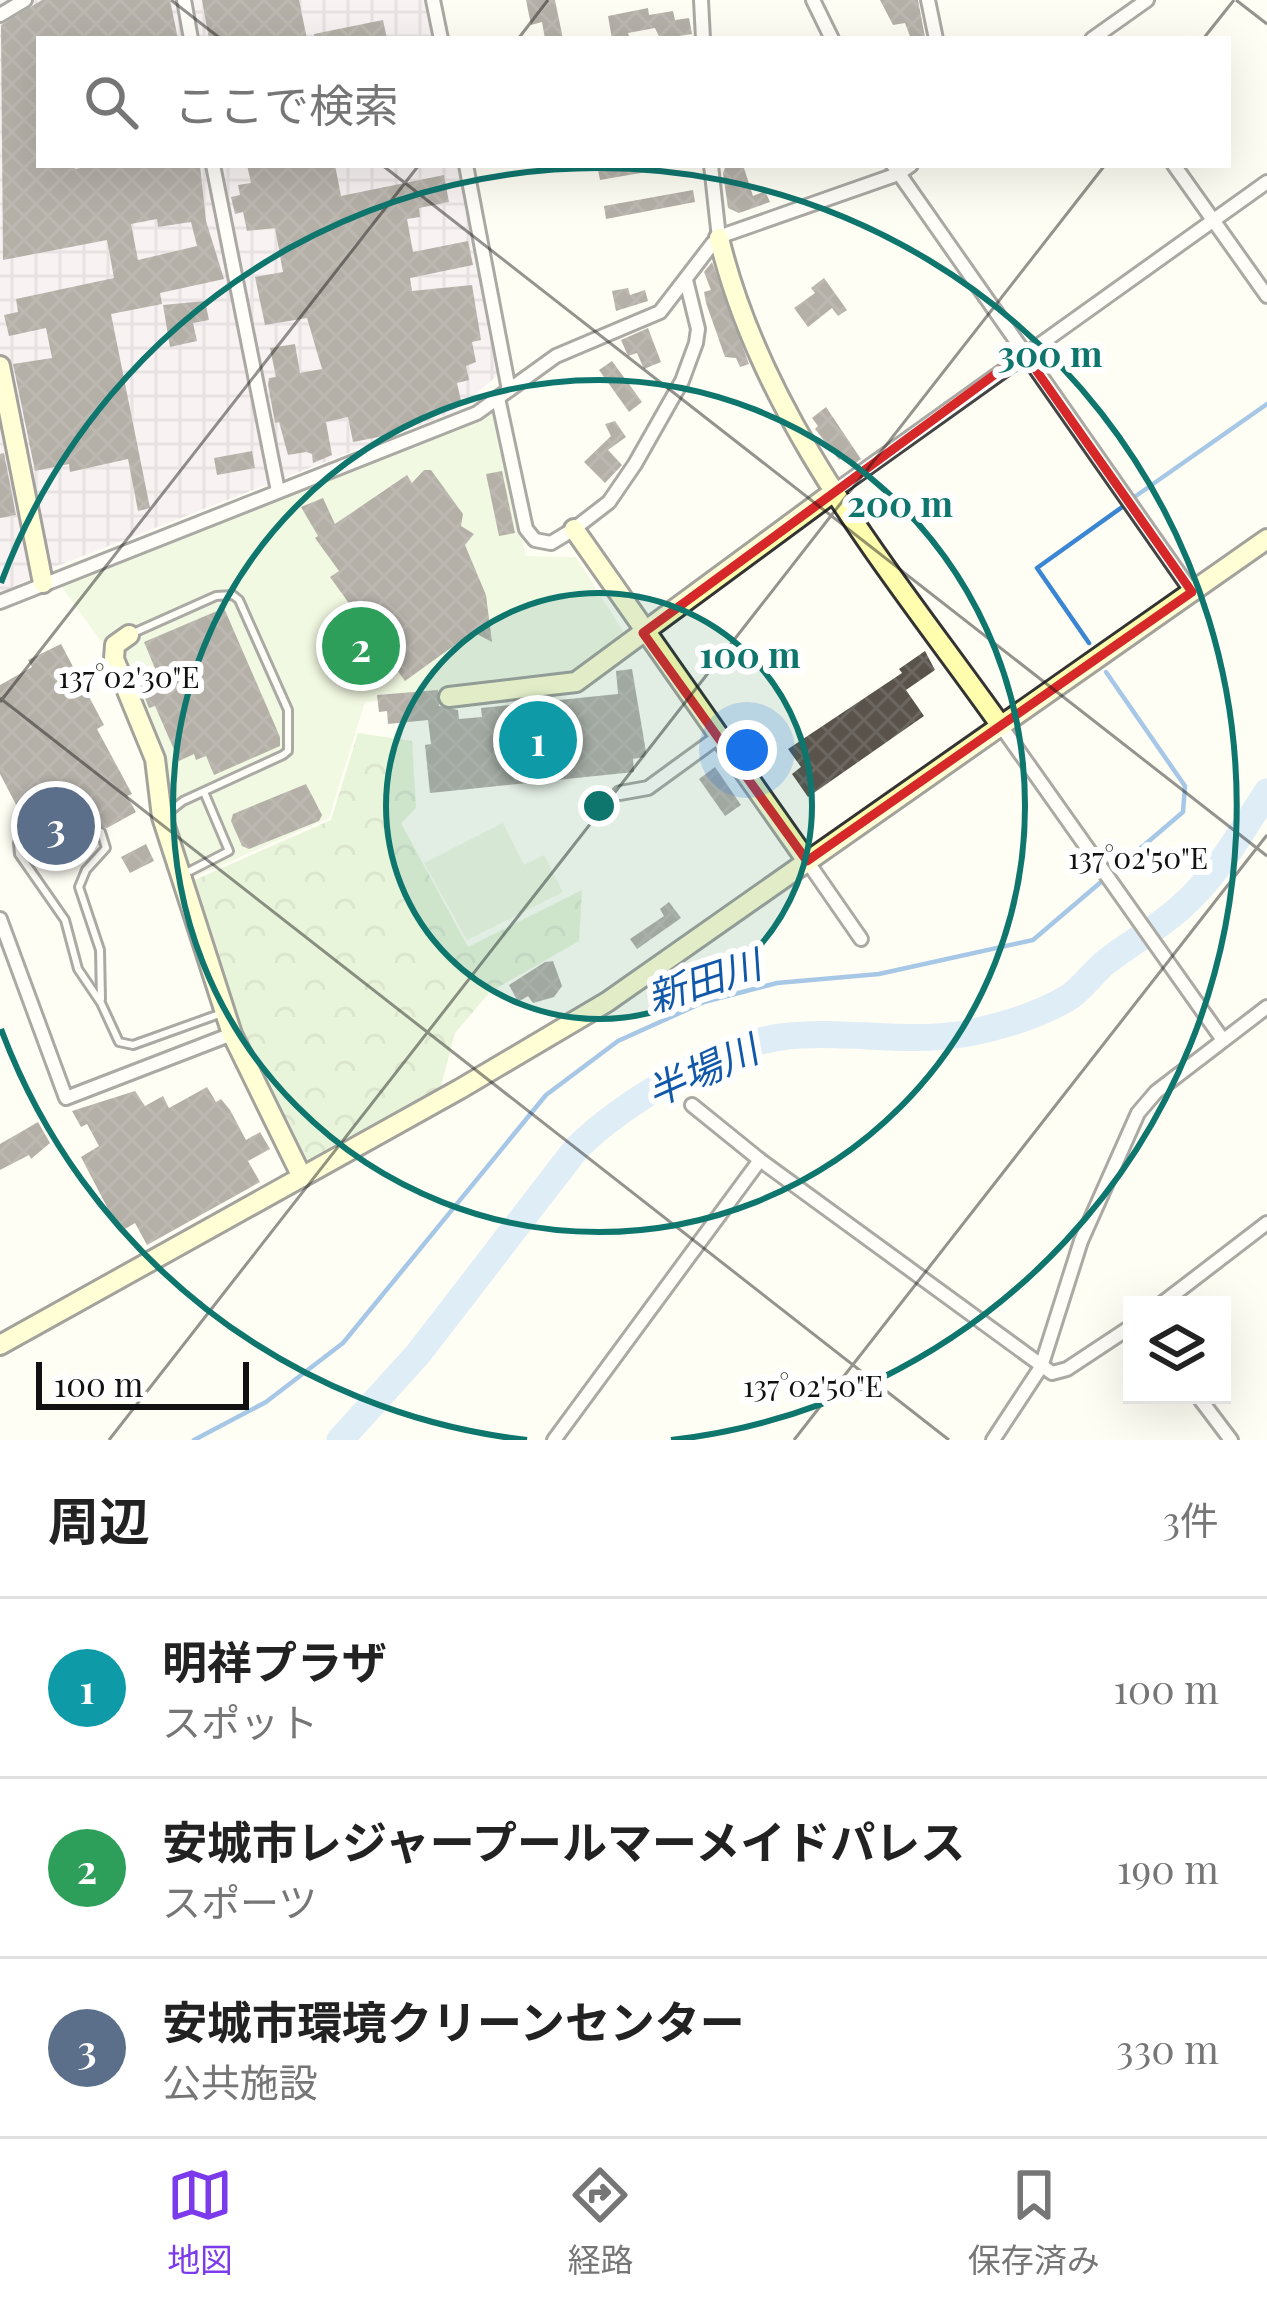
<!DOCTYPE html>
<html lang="ja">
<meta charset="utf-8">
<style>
:root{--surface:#fff;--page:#f2f2f2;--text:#222;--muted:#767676;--line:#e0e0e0;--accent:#7c3aed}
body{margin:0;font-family:"Playfair Display","Noto Sans JP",serif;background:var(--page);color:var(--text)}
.controls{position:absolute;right:36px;bottom:36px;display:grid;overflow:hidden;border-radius:0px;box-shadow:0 12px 48px #0002}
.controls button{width:108px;height:108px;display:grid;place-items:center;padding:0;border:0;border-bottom:3px solid var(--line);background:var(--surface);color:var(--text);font:60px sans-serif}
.scale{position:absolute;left:36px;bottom:30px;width:213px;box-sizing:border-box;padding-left:12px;border:6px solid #111;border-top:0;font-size:33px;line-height:42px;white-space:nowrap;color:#111;-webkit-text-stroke:9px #fff;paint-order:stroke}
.you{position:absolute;left:747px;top:750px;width:42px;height:42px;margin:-30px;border:9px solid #fff;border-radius:50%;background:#1a73e8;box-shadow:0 0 0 18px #1a73e833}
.badge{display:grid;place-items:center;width:78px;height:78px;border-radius:50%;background:var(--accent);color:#fff;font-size:39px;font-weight:700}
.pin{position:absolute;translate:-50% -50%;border:6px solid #fff;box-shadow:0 3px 12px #0006}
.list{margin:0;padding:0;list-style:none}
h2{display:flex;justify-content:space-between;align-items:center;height:156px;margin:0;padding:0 48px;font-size:51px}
h2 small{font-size:39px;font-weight:400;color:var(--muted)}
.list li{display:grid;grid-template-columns:78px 1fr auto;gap:36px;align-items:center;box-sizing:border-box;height:180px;padding:0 48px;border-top:3px solid var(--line)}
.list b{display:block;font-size:45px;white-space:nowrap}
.list p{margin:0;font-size:39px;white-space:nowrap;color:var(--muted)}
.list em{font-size:39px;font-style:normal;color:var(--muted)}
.icon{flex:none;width:66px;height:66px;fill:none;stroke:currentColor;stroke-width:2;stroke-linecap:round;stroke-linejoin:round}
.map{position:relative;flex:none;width:1267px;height:1440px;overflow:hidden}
.search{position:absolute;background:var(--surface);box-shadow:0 12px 48px #0002;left:36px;right:36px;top:36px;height:132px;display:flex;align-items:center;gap:30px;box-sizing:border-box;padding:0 42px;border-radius:0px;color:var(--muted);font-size:45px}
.sheet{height:696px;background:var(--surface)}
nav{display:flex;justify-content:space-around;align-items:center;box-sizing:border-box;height:168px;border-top:3px solid var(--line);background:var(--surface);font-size:33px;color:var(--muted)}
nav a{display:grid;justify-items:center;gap:6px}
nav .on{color:var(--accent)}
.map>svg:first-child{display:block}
</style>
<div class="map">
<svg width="1267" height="1440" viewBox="0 0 1267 1440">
<defs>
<pattern id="industrial-grid" width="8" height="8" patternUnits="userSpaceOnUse" patternTransform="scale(3)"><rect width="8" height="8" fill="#efe5ef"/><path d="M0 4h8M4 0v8" fill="none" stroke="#ccc3cc"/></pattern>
<pattern id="park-crowns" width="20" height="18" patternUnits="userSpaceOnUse" patternTransform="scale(3)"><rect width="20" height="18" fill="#cfecbb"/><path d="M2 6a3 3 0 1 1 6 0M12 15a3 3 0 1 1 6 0" fill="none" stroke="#b1c9a0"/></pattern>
<pattern id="building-cross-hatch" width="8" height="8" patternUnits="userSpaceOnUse" patternTransform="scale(3)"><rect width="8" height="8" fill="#5a534c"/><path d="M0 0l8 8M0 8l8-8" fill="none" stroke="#6d6762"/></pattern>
</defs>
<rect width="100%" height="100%" fill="#fffef4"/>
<!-- industrial -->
<polygon fill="url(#industrial-grid)" points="0,0 424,0 432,39 39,39 39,165 457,165 499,374 456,411 52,568 0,593"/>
<!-- park -->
<polygon fill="url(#park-crowns)" points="358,733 412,741 416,808 401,823 468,947 582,890 579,941 490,992 455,1033 440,1090 312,1161 303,1160 246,1041 190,882 331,820"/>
<!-- pitch -->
<g fill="#e2f3cd">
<polygon points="490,412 496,418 526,556 576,557 626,636 570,677 365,702 329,818 190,879 160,747 120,651 100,640 59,583"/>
<polygon points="503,823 524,865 544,855 563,892 467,940 424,863"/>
</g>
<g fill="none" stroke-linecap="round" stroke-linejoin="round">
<!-- stream -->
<g stroke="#3a86d3" stroke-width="4.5">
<polyline points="1133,498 1267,404"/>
<polyline points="1089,643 1037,568 1125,505"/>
<polyline points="194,1440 266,1402 343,1343 546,1095 618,1041 704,1002 777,983 879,974 1033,940 1183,812 1185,786 1106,672"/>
</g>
<!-- river -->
<path stroke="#b6d9f9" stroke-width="27" d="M 340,1440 L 418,1354 L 576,1149 C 621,1104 718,1045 781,1037 C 841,1029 903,1044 963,1034 C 997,1028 1037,1016 1066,999 C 1082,990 1092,973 1106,962 C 1130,943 1158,928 1180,908 C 1217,876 1241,832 1267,792"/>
</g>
<!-- building -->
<g fill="url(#building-cross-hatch)" fill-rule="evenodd">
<path d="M 42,0 L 170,0 L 178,39 L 39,39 L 39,165 L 74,165 L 75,169 L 97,165 L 200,165 L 206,221 L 224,279 L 160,293 L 162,304 L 111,314 L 150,508 L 138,511 L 128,459 L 70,472 L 69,464 L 35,471 L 13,364 L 52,358 L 46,328 L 9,336 L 4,315 L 18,312 L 16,299 L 114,278 L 107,240 L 3,260 L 1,25 ZM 157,219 L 158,227 L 191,222 L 197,246 L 138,260 L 131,224 Z"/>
<polygon points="202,0 299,0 307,39 209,39"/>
<polygon points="526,0 555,0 563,39 545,39 542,22 531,25"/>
<polygon points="880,0 918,0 925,37 911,39 905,23 893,25"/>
<polygon points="648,8 649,15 673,11 675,20 689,18 692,34 660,39 655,28 628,33 630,39 612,39 608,16"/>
<polygon points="383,20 387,39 314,39 314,34"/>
<polygon points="247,165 335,165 341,196 444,175 449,202 419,208 420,217 407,219 413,252 468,241 473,265 410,278 412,291 472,285 481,340 472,342 476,362 466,366 469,380 457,383 462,405 389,435 353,442 348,417 326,422 332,455 313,463 312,454 306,452 288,455 279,422 275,423 268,385 269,378 276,377 270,348 295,344 300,373 322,369 307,318 265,325 255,277 283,272 275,228 247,231 243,212 235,214 231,197 240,195 238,185 251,183"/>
<polygon points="597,165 651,165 652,171 600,180"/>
<polygon points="743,165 753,196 765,191 770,202 739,213 728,208 723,173 725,168"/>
<polygon points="693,190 695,202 606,219 604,206"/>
<polygon points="712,262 749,364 740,367 736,358 725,357 706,303 704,292 711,290 704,272"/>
<polygon points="824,278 847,310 838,316 832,308 808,327 794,308 815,293 811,288"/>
<polygon points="628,288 630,295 645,290 648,301 616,311 612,291"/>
<polygon points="205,301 209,320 193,323 197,341 170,347 163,305"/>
<polygon points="648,328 661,362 644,369 637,353 628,356 621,340"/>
<polygon points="612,361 642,402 629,412 599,370"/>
<polygon points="826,407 861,459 851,467 844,456 839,460 815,429 818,426 812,418"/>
<polygon points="615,421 626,437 608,450 622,465 605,483 584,462 611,436 605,424"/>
<polygon points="252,451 255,468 217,475 214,458"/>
<polygon points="4,453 16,515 0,518 0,454"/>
<polygon points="424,470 431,470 463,514 461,526 474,534 465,545 486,595 492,642 473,632 405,681 330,577 339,571 315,538 318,536 301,507 323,498 335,524 407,475 412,483"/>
<polygon points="502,471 515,533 499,536 486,474"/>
<polygon points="224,608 280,737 280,746 214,775 206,756 196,760 194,754 179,761 155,706 149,708 140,686 159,678 144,642"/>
<polygon points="61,644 104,725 97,729 132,794 127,796 136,812 107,828 98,825 94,835 89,832 39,858 31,842 34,832 23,829 18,819 22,816 0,774 0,685 32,667 28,660"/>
<polygon points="925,651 935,670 906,690 924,716 808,797 792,774 801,767 788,749 902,673 899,669"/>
<polygon points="632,669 646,752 644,757 633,759 634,772 430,793 425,745 431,744 428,720 388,724 387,711 379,712 377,695 438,690 439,706 458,710 459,719 482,717 481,708 618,694 616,671"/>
<polygon points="715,767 741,805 725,816 699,779"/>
<polygon points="306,784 322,815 319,821 249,849 242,846 231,821 233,814"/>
<polygon points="146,844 154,861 130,873 121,857"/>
<polygon points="669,902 681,918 637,949 630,939 664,916 660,909"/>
<polygon points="553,961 562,986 554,997 533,1003 528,996 518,1002 509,985 545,962"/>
<polygon points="207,1087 216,1102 221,1099 230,1110 246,1140 260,1132 270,1149 248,1161 260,1182 147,1245 135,1223 120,1232 81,1157 99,1146 87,1124 81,1127 72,1111 135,1091 145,1106 163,1096 169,1108"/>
<polygon points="38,1122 50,1143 31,1159 29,1155 0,1170 0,1144"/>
</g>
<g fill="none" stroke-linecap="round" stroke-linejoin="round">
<!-- lane casing -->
<g stroke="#444" stroke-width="12">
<g id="lane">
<polyline points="131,634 216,596 233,595 239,600 288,710 288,751 283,755 183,801 165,815"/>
<polyline points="101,832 106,848 86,870 79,887 100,950 101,999"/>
<polyline points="27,835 18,843 19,854 65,920 78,969 101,1003 119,1042 133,1045 222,1013"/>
<polyline points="184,874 229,851 204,792"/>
</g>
</g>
<!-- street casing -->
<g stroke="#444" stroke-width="18">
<g id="street">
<polyline points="184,0 191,39"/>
<polyline points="433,0 441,39"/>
<polyline points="701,0 703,39"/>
<polyline points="813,0 832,39"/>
<polyline points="928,0 936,39"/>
<polyline points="0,15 25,0"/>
<polyline points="1092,39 1147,0"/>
<polyline points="213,165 278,491"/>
<polyline points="466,165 509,390"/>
<polyline points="711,165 719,238"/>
<polyline points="893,165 1192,592"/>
<polyline points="1174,165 1267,296"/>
<polyline points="498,398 526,529 535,540 551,543 574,529 609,502 635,464 682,381 696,343 698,329 686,280"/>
<polyline points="835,491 1267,182"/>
<polyline points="0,602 477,413 556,356 660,312 713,243 727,234 898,174 911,165"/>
<polyline points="1001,726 1223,1040"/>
<polyline points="620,793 648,788 718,737"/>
<polyline points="807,861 861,939"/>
<polyline points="0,919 66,1098 232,1034"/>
<polyline points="692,1105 760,1160 1052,1373 1067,1369 1132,1326"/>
<polyline points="1160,1305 1267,1223"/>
<polyline points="1197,1395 1231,1440"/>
<polyline points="554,1440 760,1160"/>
<polyline points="993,1440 1041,1367 1081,1241 1138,1113 1156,1092 1267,1007"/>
</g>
</g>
<!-- secondary casing -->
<g stroke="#333" stroke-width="24">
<g id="secondary">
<path d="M 719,238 C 763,423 893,574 1001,726"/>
<polyline points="0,366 43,583"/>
<polyline points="574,529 807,861"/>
<polyline points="129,635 115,645 114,659 155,759 162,817 232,1034 302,1177"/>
<polyline points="449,697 576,682 835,491"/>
<polyline points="0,1345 460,1089 607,1002 1267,539"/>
</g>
</g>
<!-- lane -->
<use href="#lane" stroke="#fff" stroke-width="6"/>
<!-- street -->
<use href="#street" stroke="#fff" stroke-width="12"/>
<!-- secondary -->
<use href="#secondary" stroke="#fffeaf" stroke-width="18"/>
</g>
<!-- marked area -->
<path d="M0 0H1267V1440H0ZM 1024,353 L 1192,592 L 807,861 L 643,633 Z" fill="#fffef4" fill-opacity=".55" fill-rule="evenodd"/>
<path fill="none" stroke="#d62828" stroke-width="9" stroke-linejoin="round" d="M 1024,353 L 1192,592 L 807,861 L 643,633 Z"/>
<!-- ticks -->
<path fill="none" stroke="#111" stroke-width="3" stroke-opacity="0.45" d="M 171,0 L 221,39M 1236,0 L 1267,24M 518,39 L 548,0M 1203,39 L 1234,0M 382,165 L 1267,856M 0,698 L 949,1440M 0,702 L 419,165M 109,1440 L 1105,165M 794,1440 L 1267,835"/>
<!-- distance rings -->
<circle cx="599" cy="806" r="213" fill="#0f766e" fill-opacity=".12"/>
<g fill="none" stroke="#0f766e" stroke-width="6">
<circle cx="599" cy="806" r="213"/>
<circle cx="599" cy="806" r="426"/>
<path d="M527 1440A638 638 0 0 1 1 1029M1 583A638 638 0 1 1 671 1440"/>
</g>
<g text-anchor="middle" stroke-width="12" stroke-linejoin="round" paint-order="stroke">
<!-- water labels -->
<g font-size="39" font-style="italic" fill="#1258aa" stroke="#fff">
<text transform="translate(704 981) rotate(-18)" y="14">新田川</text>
<text transform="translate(702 1071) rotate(-24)" y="14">半場川</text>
</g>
</g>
<g font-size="30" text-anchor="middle" fill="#111" stroke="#fff" stroke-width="12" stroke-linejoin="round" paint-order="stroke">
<text x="129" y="688">137°02'30"E</text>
<text x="1138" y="869">137°02'50"E</text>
<text x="813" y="1397">137°02'50"E</text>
</g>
<circle cx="599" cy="806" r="18" fill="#0f766e" stroke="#fff" stroke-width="6"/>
<g font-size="36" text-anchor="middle" font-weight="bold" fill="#0f766e" stroke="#fff" stroke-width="12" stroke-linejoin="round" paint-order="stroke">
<text x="1050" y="367">300 m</text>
<text x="900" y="517">200 m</text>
<text x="750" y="668">100 m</text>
</g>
</svg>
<div class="controls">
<button><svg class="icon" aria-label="layers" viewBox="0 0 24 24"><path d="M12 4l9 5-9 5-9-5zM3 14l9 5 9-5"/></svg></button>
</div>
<div class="scale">100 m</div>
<div class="you"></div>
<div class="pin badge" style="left:538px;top:740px;background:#0f9aa8">1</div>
<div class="pin badge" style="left:361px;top:646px;background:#2e9e5b">2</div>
<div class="pin badge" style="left:56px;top:826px;background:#5c6f8a">3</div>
<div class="search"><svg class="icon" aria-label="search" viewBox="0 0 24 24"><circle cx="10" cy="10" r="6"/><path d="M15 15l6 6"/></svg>ここで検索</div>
</div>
<section class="sheet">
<h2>周辺<small>3件</small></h2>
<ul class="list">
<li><span class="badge" style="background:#0f9aa8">1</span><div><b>明祥プラザ</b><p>スポット</p></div><em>100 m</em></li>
<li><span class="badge" style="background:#2e9e5b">2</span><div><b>安城市レジャープールマーメイドパレス</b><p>スポーツ</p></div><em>190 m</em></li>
<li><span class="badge" style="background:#5c6f8a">3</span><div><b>安城市環境クリーンセンター</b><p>公共施設</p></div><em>330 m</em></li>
</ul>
</section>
<nav>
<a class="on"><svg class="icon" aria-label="map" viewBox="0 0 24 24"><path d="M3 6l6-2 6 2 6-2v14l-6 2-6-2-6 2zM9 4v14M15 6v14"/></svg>地図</a>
<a><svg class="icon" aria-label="directions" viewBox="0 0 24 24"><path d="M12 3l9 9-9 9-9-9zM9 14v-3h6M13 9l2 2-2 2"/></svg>経路</a>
<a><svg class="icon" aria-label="saved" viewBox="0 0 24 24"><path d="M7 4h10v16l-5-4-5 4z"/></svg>保存済み</a>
</nav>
